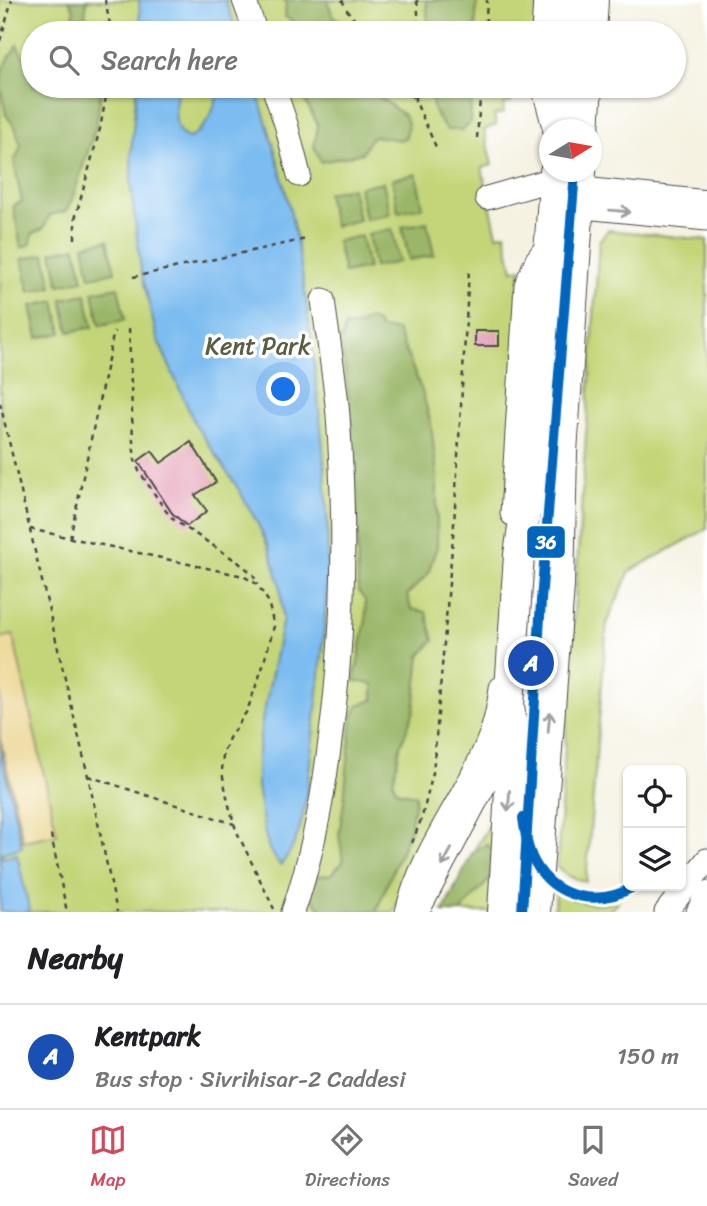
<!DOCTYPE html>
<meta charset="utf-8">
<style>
:root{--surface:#fff;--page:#f2f2f2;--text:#202124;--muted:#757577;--line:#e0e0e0;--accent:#d1495b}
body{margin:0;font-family:Sriracha,sans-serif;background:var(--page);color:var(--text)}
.controls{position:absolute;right:21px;bottom:21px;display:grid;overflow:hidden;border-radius:10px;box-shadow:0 2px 5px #0004}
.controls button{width:63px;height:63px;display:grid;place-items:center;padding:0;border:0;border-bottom:2px solid var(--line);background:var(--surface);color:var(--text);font:35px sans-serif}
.compass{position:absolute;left:539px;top:119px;width:63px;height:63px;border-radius:50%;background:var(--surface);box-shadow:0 2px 5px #0004;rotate:79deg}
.you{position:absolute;left:284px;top:390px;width:24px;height:24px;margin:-18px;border:5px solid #fff;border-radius:50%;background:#1a73e8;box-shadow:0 0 0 10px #1a73e833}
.badge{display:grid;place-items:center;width:46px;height:46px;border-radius:50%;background:var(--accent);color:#fff;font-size:23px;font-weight:700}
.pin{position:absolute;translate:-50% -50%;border:4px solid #fff;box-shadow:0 2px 7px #0006}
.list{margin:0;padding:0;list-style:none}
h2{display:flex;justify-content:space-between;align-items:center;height:91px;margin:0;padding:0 28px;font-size:30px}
h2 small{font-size:23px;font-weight:400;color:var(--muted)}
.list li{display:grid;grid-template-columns:46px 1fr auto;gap:21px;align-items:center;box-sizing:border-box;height:105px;padding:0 28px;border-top:2px solid var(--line)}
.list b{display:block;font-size:26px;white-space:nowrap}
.list p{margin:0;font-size:23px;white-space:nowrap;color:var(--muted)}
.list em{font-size:23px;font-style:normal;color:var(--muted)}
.icon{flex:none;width:38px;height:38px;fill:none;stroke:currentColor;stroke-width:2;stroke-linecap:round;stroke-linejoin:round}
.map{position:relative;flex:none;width:707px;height:912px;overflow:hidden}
.search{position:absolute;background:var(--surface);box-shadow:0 2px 5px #0004;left:21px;right:21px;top:21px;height:77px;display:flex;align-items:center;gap:18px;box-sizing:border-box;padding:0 24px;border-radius:38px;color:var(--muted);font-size:26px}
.sheet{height:196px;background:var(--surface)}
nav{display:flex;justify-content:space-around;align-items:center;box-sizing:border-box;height:98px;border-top:2px solid var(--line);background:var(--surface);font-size:19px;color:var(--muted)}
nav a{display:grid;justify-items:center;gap:4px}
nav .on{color:var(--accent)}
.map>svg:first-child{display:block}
</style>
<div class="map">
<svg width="707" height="912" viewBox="0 0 707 912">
<rect width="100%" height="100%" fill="#fff"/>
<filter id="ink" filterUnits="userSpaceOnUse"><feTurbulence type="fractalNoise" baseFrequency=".0143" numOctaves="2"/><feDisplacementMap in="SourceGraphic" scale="14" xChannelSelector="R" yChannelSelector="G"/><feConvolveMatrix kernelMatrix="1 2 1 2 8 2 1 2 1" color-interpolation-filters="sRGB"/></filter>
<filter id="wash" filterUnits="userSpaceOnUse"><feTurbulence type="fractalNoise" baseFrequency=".00686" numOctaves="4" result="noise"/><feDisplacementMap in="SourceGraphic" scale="28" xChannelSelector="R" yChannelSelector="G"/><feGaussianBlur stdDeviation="1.57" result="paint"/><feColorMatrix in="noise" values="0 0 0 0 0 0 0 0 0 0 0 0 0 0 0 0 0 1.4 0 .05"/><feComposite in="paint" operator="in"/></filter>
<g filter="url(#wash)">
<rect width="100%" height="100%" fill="#f5f2e2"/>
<!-- green -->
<g fill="#c3d578" stroke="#778052" stroke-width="2">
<polygon points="0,0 538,0 536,33 33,33 33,86 517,86 518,90 510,92 511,102 503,104 504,113 494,115 496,125 484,130 492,165 482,168 497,235 505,233 513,270 521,268 499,661 491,711 485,734 421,847 394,912 0,912"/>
<polygon points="608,230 707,240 707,529 630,571 607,622 586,882 568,876 557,867 599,241"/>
<polygon points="501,806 494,912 443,912 473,852"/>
<path d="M 556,892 C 581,902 590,907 618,902 L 609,912 L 554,912 Z"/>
</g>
<!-- forest -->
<g fill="#9ab668" stroke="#62704a" stroke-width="2">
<polygon points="69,0 87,0 85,15 91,23 94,33 72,33 74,10"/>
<polygon points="286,0 327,0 333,16 345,23 339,33 294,33 298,24 285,17"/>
<polygon points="426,0 477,0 475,33 429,33"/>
<polygon points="17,45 29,66 33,67 33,86 102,86 96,126 72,200 66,211 50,215 43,229 32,234 31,244 21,248 13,205 22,202 14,162 21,146 15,127 6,115 1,89 2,70"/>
<polygon points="297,86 364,86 404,115 408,123 406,137 400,140 375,136 370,139 362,153 321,162 314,147 318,125"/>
<path d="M 430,86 L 472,86 L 470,123 L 463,130 L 447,130 C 434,117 431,104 430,86 Z"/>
<polygon points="416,174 423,207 398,212 392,179"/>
<polygon points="383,182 390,214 365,219 359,187"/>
<polygon points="352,188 359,220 334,226 327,193"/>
<polygon points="427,222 434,255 409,260 402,227"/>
<polygon points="392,229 399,262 374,267 368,234"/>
<polygon points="361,236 368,268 344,273 337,241"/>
<polygon points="108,240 115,272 90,277 84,245"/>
<polygon points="76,247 83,280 59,285 52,252"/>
<polygon points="45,254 52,287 29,292 22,259"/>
<polygon points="118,287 125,320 100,325 93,292"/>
<polygon points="86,294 93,327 69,332 62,299"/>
<polygon points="55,301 62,333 38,338 31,306"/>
<polygon points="369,319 378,324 380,329 397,330 422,391 431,424 437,475 437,546 428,574 407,595 411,609 426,612 434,640 420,656 414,711 400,747 393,783 397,791 416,795 410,829 376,912 324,912 310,896 316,876 330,875 343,862 339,834 344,801 352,718 359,705 373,700 373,684 354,681 366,620 365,600 358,591 357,516 348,393 341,342 345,326 357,326"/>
<polygon points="486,844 496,853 490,879 465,906 462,912 443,912 473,852"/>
</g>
<!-- sand -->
<polygon fill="#eeda9e" stroke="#8c8264" stroke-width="2" points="13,635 57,834 23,841 0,737 0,638"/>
<!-- water -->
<g fill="#7cbcf0" stroke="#54748e" stroke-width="2">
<polygon points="139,0 225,0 238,33 141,33"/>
<path d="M 137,86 L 179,86 C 175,101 170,133 189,138 C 209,128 215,106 220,86 L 255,86 C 274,143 290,201 300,260 C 307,300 311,340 316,381 C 324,449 330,517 327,586 C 325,639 318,692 312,745 C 307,781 307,838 280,865 L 269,849 L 265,834 L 257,787 L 257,760 L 262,721 L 283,619 L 280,584 L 270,551 L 257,522 L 236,485 L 195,424 L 157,338 L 141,270 L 131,188 L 131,152 Z"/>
<polygon points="0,748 22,847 2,853 3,858 17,854 30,912 0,912"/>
</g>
<g id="blocks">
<!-- building -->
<g fill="#e6a1b8">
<rect x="475" y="331" width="24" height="15"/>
<polygon points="191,442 216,482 195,495 207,511 187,526 172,513 138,461 152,451 161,463"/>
</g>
</g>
</g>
<g filter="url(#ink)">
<use href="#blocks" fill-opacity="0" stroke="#494946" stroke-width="2"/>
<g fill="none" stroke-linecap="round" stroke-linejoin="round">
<!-- minor casing -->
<g stroke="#494946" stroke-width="25">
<g id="minor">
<polyline points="244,0 256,33"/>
<polyline points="543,33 545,0"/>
<polyline points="273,86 286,124 299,175"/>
<polyline points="543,86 553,123"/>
<polyline points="564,187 707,202"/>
<polyline points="487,198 554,179"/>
<polyline points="563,205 707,219"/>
<polyline points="512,514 526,285 537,260 549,244"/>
<polyline points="421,905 497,761 507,732"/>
<path d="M 293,912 C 312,857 323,799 330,741 C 345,632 346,526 338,416 C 335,378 328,339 323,300"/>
<path d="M 407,912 C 423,846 470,794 492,731 C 497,717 499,703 501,688"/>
<polyline points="666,912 707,860"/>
<polyline points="698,912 707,893"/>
</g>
</g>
<!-- major casing -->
<g stroke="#494946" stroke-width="32">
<g id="major">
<polyline points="564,33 566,0"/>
<polyline points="591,33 593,0"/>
<polyline points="558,130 561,86"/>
<polyline points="584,130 587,86"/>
<polyline points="503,912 513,738 509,705 519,555 534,450 555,172"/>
<polyline points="535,912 559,586 562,452 581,172"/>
</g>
</g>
<!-- path -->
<g stroke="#494946" stroke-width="2.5" stroke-dasharray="5 5" stroke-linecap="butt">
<polyline points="105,0 110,25 110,33"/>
<polyline points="342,0 347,10 365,33"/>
<polyline points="417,0 418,13 417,33"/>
<polyline points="485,33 487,0"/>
<polyline points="0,41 12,0"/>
<polyline points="404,86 415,100"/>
<polyline points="415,86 415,100 436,147"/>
<polyline points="477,138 481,86"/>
<polyline points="75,239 75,219 100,129 108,86"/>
<polyline points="133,277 306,239"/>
<polyline points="129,328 133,441 135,460 139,471 166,511 174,520 238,562 253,574 256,581"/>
<polyline points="0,403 88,776 117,912"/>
<polyline points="30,529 243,576 257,584 268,601 274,626 263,666 247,711 229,738 223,754 222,772 228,802 236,830 274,909"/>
<polyline points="70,538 114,331"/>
<polyline points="88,776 234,824"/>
<polyline points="51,835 67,912"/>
<polyline points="412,843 422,817 433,773 454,524 469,270"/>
</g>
<!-- minor -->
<use href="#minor" stroke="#fff" stroke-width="23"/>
<!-- major -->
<use href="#major" stroke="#fff" stroke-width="30"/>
<!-- tram-1 casing -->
<g stroke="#fff" stroke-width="16">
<g id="tram-1">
<path d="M 523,818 C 525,832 527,848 534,861 C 555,900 599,907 635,886"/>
<polyline points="522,912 541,601 575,172"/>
</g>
</g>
<!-- tram-1 -->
<use href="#tram-1" stroke="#0065bd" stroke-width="10"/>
</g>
<!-- one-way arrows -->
<defs><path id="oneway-shaft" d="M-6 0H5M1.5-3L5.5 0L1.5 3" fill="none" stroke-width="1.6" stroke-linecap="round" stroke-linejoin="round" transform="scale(1.75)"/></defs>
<g stroke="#a0a0a0">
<use href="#oneway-shaft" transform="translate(620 211) rotate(5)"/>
<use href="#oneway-shaft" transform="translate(549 722) rotate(-85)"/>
<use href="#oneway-shaft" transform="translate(509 801) rotate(93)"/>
<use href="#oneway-shaft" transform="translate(447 857) rotate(118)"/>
</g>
</g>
<g text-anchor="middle" stroke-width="7" stroke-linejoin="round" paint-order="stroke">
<!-- park labels -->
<g font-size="24" fill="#595e42" stroke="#fff">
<text x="258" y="354">Kent Park</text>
</g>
</g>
<rect stroke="#fff" stroke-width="2.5" x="526" y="525" width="40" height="34" rx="7" fill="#0065bd"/>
<g font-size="19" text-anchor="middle" font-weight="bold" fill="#fff">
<text x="546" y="549">36</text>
</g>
</svg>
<div class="controls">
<button><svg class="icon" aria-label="locate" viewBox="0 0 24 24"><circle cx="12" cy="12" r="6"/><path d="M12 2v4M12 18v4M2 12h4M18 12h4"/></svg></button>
<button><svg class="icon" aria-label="layers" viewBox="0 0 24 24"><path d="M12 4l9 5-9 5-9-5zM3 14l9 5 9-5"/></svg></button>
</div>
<svg class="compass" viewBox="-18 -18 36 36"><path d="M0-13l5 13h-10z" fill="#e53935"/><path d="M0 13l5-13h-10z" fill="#757577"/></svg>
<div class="you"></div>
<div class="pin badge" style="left:531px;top:663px;background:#1a4fb4">A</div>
<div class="search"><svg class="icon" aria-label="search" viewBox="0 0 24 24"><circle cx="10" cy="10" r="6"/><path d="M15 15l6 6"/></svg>Search here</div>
</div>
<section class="sheet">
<h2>Nearby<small></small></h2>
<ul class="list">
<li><span class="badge" style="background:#1a4fb4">A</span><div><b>Kentpark</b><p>Bus stop · Sivrihisar-2 Caddesi</p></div><em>150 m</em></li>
</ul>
</section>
<nav>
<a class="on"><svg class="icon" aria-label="map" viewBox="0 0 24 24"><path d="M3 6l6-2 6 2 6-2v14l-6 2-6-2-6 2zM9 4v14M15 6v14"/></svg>Map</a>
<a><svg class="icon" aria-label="directions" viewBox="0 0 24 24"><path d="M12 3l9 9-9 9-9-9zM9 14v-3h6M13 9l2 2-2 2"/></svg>Directions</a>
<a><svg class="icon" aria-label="saved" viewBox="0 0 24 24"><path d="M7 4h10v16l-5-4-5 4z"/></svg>Saved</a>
</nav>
